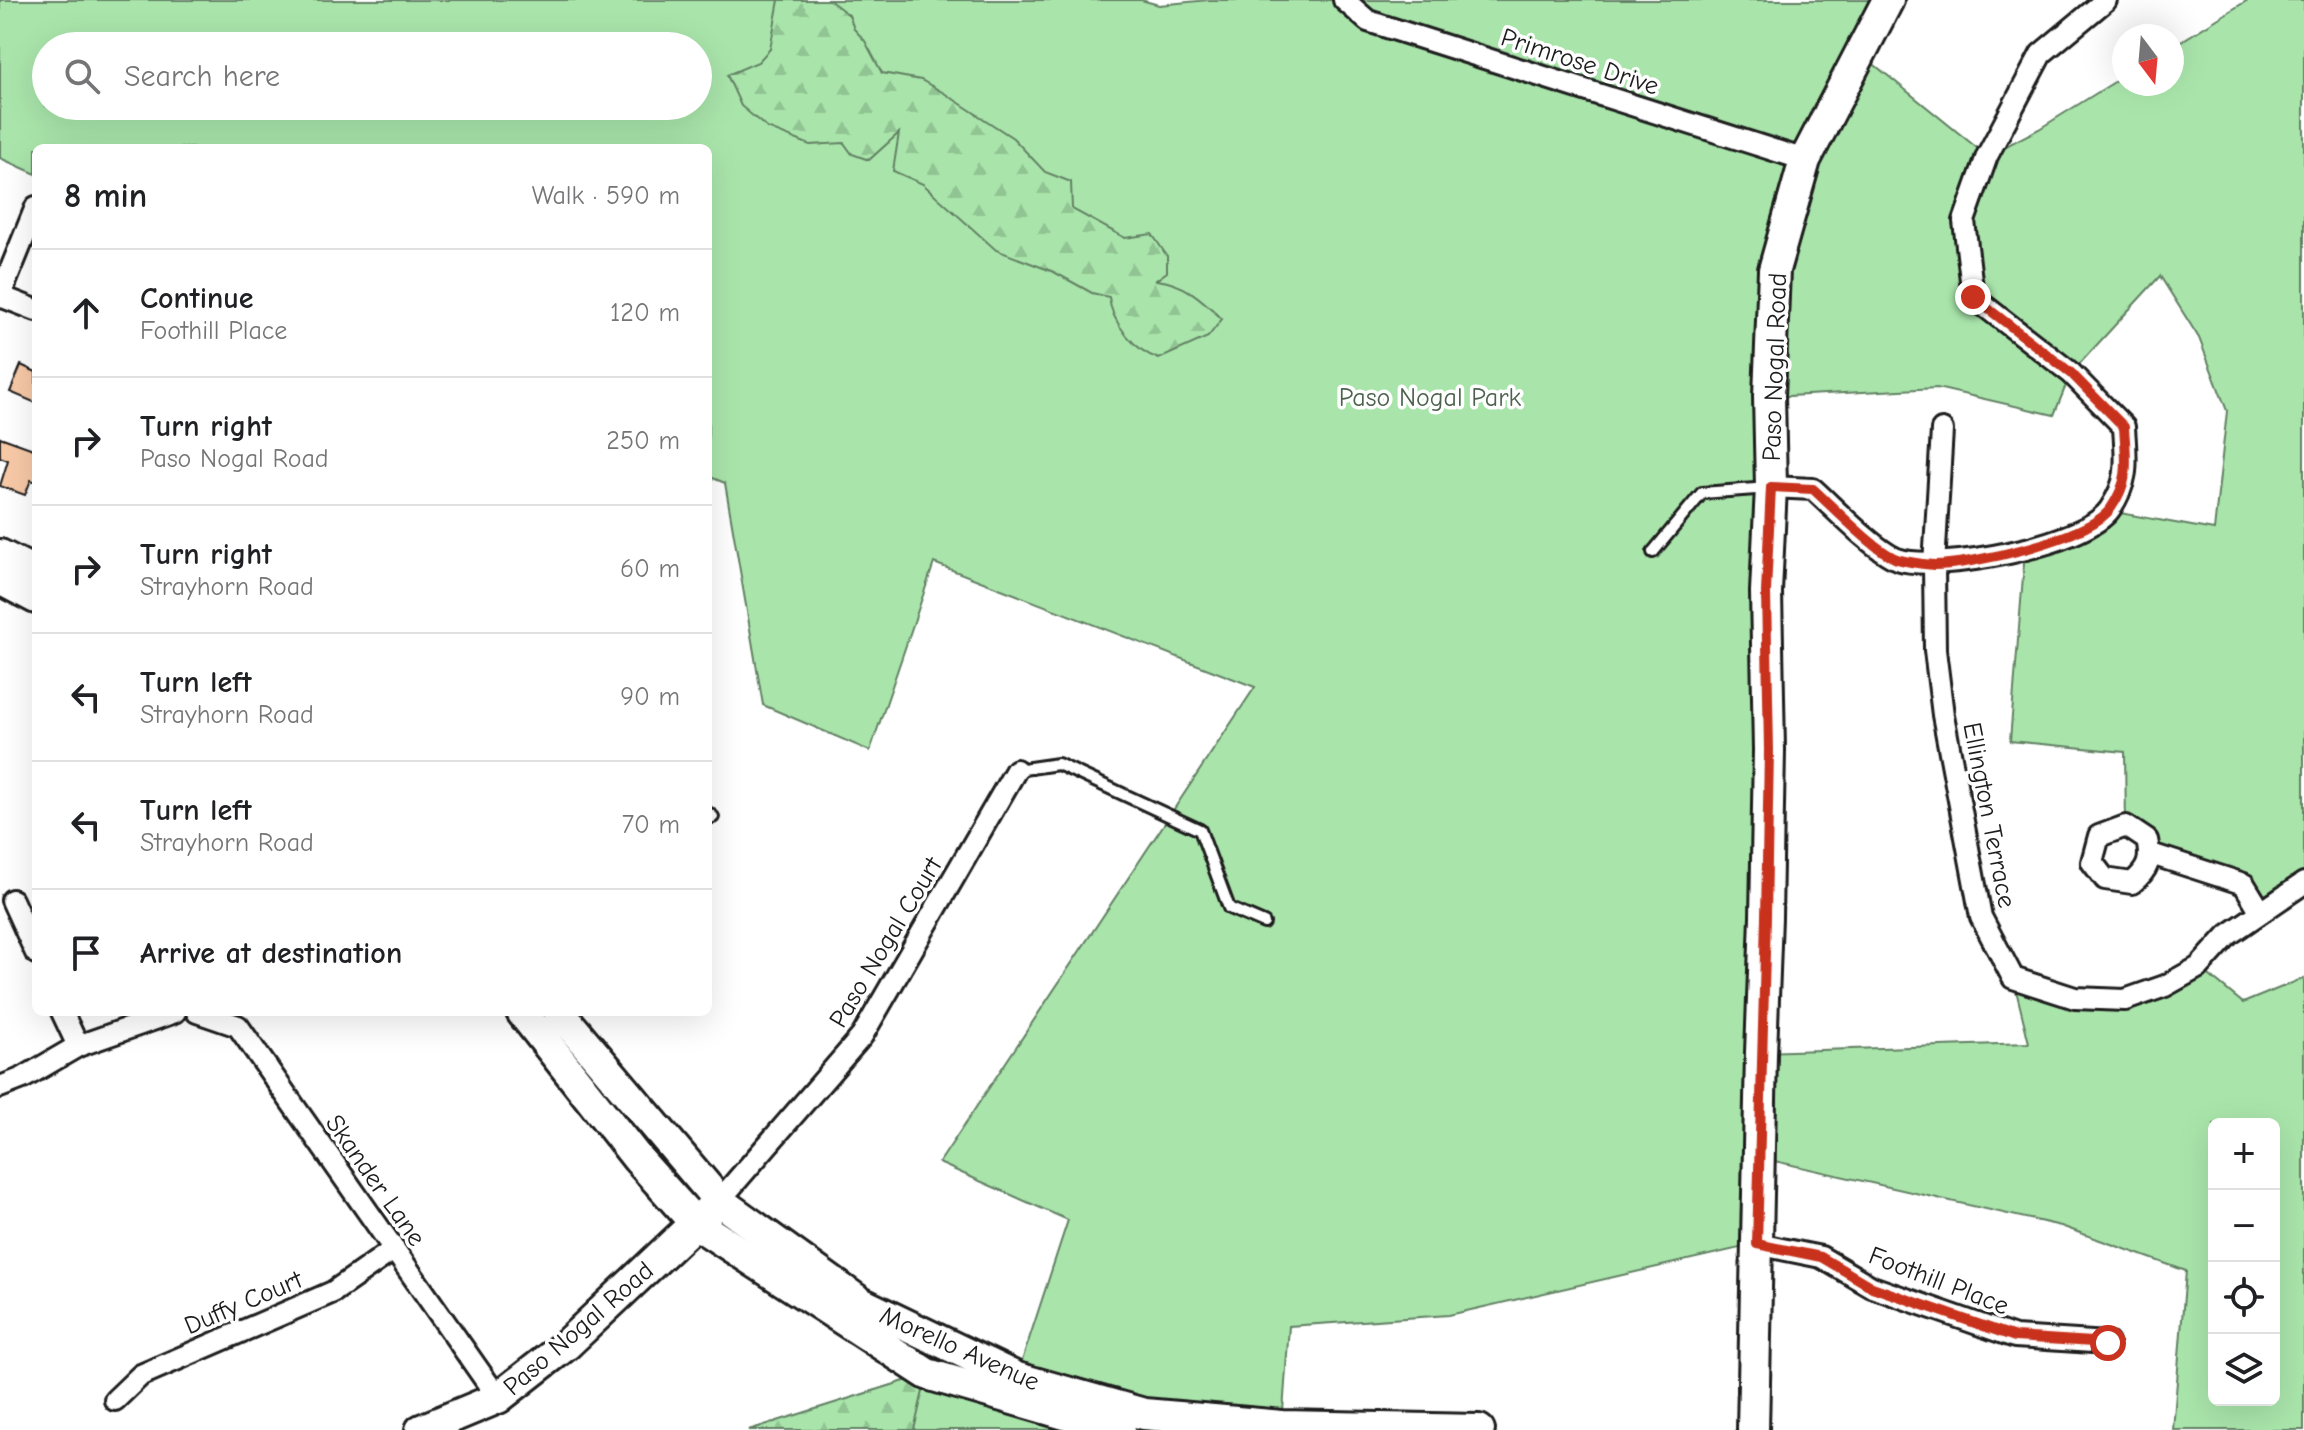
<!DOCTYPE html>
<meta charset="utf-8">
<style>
:root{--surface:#fff;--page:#f2f2f2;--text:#202124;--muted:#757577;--line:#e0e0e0}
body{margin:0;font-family:"Comic Neue",sans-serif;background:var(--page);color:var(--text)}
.controls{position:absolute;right:24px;bottom:24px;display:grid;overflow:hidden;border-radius:12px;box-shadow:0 8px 32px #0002}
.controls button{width:72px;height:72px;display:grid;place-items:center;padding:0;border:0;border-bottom:2px solid var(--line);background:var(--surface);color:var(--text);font:40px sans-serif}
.compass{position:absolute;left:2112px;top:24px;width:72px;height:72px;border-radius:50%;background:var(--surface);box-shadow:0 8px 32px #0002;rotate:164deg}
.stop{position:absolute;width:24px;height:24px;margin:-18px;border:6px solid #c8321e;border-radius:50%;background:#fff}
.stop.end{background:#c8321e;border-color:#fff;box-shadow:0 2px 8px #0008}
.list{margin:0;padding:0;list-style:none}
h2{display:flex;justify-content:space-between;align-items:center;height:104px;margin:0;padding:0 32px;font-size:34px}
h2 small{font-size:26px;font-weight:400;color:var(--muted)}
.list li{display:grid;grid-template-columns:52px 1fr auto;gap:24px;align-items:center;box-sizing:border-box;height:128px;padding:0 32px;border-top:2px solid var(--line)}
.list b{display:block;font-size:30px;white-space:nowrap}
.list p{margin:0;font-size:26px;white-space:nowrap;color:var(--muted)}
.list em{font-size:26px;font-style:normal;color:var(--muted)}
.icon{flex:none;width:44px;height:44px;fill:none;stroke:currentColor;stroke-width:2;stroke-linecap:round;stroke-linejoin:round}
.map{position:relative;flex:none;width:2304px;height:1430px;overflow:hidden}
.search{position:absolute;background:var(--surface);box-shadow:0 8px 32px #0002;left:32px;top:32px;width:680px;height:88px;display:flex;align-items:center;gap:20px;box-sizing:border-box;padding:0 28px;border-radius:44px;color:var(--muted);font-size:30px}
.panel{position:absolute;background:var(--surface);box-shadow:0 8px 32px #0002;left:32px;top:144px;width:680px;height:872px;border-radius:12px}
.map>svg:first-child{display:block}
</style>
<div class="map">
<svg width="2304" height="1430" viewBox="0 0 2304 1430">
<defs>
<pattern id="forest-firs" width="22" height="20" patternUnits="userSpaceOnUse" patternTransform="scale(2)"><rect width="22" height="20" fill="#a9e5ab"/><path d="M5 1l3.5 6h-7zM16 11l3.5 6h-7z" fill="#91c493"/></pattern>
</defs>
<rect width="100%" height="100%" fill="#fff"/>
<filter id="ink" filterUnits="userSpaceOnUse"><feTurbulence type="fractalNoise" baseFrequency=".0125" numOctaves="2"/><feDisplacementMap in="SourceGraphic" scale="16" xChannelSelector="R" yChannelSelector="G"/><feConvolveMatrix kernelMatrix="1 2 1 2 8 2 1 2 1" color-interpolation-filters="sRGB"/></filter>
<g filter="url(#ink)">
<!-- green -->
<g fill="#a9e5ab" stroke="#628064" stroke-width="2" fill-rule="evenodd">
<path d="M 0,0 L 1141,0 L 1159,5 L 1208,0 L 1888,0 L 1860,53 L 1987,156 L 2039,129 L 2124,76 L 2124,84 L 2172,84 L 2172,47 L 2248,0 L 2304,0 L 2304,883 L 2261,912 L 2244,884 L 2174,860 L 2126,826 L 2125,752 L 2010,741 L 2025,551 L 2109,511 L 2214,530 L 2227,411 L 2199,338 L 2160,276 L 2071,373 L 2054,415 L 1937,388 L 1770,397 L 1762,1052 L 2029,1043 L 2013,978 L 2125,1000 L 2199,967 L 2243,1003 L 2304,978 L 2304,1430 L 2173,1430 L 2186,1271 L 2061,1226 L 1761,1158 L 1757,1244 L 1449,1315 L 1289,1326 L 1282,1426 L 1144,1414 L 1018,1373 L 1068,1220 L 939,1163 L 1255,687 L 934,563 L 870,751 L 763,705 L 725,483 L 708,476 L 708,148 L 36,148 L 36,174 L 0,158 ZM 46,46 L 698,46 L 698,106 L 46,106 ZM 2214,1124 L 2274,1124 L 2274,1400 L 2214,1400 Z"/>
<polygon points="927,1374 1120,1430 749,1430"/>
</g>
<!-- forest -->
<g fill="url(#forest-firs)" stroke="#628064" stroke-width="2">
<path d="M 779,0 L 829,0 L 849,15 L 854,29 L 865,41 L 882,73 L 921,80 L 944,93 L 1013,138 L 1045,172 L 1071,182 L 1072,209 L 1125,238 L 1152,234 L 1167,256 L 1167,272 L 1156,280 C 1185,283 1202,299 1222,319 L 1208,337 L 1159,359 C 1135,351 1111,322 1109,297 L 1092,293 L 1054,272 L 996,250 L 923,184 L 893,171 L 899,133 L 869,160 L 852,154 L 844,143 L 810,145 L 767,128 L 741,106 L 727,75 L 758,62 L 770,49 Z"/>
<polygon points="927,1374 914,1430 749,1430"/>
</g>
<!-- building -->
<g fill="#f7c9a7" stroke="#1c1c1c" stroke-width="2">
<polygon points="21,365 36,372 36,403 10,392"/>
<polygon points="0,437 36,450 36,482 31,480 25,495 0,486 8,460 0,457"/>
</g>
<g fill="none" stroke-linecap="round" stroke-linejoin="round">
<!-- lane casing -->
<g stroke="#1c1c1c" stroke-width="16">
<g id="lane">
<polyline points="1653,552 1702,493 1769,488"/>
<polyline points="1016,770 1058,764 1200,830 1229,908 1264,923"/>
<polyline points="708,813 713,817"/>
</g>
</g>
<!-- street casing -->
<g stroke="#1c1c1c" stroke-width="26">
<g id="street">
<polyline points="1344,0 1368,21 1805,160"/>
<polyline points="0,296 36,207"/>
<polyline points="0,296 36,310"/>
<polyline points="1942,430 1934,565 1935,650 1943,715 1981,917 2013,978 2075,998 2125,1000 2165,986 2199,967 2228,935 2304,883"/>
<path d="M 1771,487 L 1813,489 C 1833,507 1874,550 1897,559 C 1938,573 2086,545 2110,509 C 2130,479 2126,461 2124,427 L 2071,373 L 1973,297 L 1964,221 L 1987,156 L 2041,54 L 2106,0"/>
<path d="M 2126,826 L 2147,840 C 2152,860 2148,870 2132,883 L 2105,879 L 2092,862 L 2099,836 Z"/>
<polyline points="2151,854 2244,884 2261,912"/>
<polyline points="12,900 36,953"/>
<polyline points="62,1012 78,1046"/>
<polyline points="197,1012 238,1026 498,1398"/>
<polyline points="0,1087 23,1078 78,1046 175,1012"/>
<polyline points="719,1201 862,1036 1016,770"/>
<polyline points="1757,1244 1821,1257 1872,1287 2015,1337 2108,1343"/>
<polyline points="115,1400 141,1375 333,1292 393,1250"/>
</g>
</g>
<!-- secondary casing -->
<g stroke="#1c1c1c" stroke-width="36">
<g id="secondary">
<polyline points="0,555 36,573"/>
<polyline points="0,579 36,598"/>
<polyline points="522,1012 637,1158 695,1223 927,1374 1120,1430"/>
<polyline points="559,1012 719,1201 861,1303 1017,1378 1144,1414 1282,1426 1479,1430"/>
<polyline points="421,1430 498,1398 566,1345 709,1210"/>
<polyline points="1753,1430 1761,1053 1766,917 1769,750 1766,592 1771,487 1769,396 1774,270 1805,160 1888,0"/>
</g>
</g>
<!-- lane -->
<use href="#lane" stroke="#fff" stroke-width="10"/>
<!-- street -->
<use href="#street" stroke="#fff" stroke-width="20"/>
<!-- secondary -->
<use href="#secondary" stroke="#fff" stroke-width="30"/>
</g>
</g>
<g fill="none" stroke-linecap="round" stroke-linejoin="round" filter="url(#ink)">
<!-- route -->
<path stroke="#c8321e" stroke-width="10" d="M 1973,297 L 2071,373 L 2124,427 C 2126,461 2131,479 2111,508 C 2090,539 1970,565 1934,565 C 1923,564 1907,562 1897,559 C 1874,550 1833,507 1813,489 L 1771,487 L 1766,592 L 1769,750 L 1766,917 L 1757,1244 L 1821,1257 L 1872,1287 L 2015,1337 L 2108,1343"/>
</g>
<g text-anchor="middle" stroke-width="7" stroke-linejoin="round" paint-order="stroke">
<!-- street labels -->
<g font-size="26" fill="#1c1c1c" stroke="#fff">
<text transform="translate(1580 61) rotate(18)" y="9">Primrose Drive</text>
<text transform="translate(1774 367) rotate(-88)" y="9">Paso Nogal Road</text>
<text transform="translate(1990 815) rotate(79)" y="9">Ellington Terrace</text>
<text transform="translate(885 942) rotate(-59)" y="9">Paso Nogal Court</text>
<text transform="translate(376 1180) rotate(55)" y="9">Skander Lane</text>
<text transform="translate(1939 1280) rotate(21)" y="9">Foothill Place</text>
<text transform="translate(243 1302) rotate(-23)" y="9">Duffy Court</text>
<text transform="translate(578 1328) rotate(-41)" y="9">Paso Nogal Road</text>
<text transform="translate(960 1348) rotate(24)" y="9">Morello Avenue</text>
</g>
<!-- park labels -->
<g font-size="26" fill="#4d624e" stroke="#fff">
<text x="1430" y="406">Paso Nogal Park</text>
</g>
</g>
</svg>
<div class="controls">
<button>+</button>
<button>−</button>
<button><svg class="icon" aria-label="locate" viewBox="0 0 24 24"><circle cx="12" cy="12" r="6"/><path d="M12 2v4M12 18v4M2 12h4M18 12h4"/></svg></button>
<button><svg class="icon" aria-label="layers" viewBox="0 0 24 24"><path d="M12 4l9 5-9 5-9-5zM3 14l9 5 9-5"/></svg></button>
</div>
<svg class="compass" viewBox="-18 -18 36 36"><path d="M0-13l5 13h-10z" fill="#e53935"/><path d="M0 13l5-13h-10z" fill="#757577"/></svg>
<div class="stop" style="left:2108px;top:1343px"></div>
<div class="stop end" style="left:1973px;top:297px"></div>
<div class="search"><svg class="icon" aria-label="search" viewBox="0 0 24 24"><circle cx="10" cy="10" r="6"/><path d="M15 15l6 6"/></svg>Search here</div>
<section class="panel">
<h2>8 min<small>Walk · 590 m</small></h2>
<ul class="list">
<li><svg class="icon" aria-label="ahead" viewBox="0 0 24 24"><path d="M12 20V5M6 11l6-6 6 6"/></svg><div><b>Continue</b><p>Foothill Place</p></div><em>120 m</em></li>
<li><svg class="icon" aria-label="right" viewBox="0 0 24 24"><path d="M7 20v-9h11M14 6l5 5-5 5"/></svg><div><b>Turn right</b><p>Paso Nogal Road</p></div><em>250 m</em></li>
<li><svg class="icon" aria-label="right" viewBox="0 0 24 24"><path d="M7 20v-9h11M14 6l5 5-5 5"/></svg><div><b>Turn right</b><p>Strayhorn Road</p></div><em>60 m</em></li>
<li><svg class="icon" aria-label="left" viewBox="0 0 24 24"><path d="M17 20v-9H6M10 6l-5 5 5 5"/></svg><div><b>Turn left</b><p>Strayhorn Road</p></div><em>90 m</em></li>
<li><svg class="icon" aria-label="left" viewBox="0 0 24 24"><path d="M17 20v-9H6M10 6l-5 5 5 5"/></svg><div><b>Turn left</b><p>Strayhorn Road</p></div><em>70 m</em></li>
<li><svg class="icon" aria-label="arrive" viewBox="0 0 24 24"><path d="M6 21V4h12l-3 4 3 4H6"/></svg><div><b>Arrive at destination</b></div></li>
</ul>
</section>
</div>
